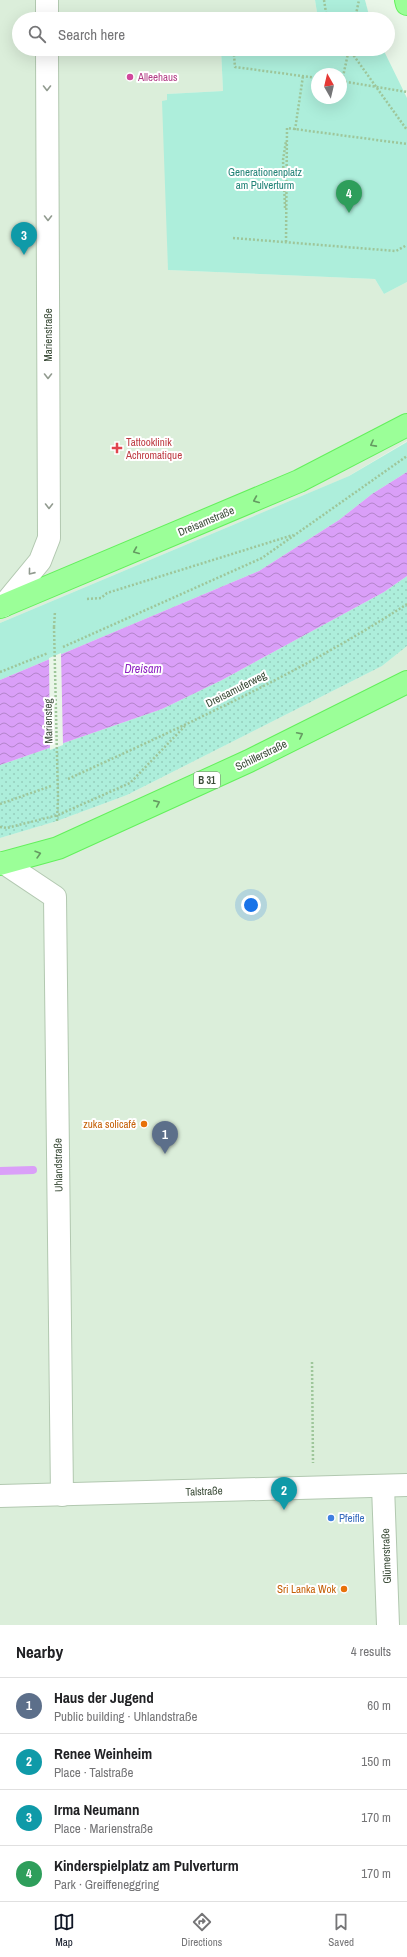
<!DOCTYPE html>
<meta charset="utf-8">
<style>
:root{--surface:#fff;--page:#f6f6f6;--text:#202124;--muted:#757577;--line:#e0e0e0;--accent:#111827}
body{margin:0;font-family:"Archivo Narrow",sans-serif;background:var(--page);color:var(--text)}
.compass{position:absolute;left:311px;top:68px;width:36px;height:36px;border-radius:50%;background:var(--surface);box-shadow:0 4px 16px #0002;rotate:352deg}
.you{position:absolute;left:251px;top:905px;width:14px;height:14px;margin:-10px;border:3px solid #fff;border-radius:50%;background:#1a73e8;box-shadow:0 0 0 6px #1a73e833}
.badge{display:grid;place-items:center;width:26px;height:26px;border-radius:50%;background:var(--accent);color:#fff;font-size:13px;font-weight:700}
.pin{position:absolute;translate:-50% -33px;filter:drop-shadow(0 1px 2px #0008)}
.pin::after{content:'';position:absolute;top:21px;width:14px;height:12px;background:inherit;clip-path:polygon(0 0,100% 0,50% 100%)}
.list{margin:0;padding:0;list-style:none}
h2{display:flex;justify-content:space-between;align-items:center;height:52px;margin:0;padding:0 16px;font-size:17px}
h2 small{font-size:13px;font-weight:400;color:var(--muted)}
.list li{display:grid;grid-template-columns:26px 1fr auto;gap:12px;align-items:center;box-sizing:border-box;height:56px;padding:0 16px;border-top:1px solid var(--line)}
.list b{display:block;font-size:15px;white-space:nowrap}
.list p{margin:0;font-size:13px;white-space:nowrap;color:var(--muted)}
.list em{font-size:13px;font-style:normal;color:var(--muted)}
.icon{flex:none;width:22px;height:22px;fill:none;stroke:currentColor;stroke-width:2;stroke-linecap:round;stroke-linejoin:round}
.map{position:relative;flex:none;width:407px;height:1625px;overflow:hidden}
.search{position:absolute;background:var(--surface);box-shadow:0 4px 16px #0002;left:12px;right:12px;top:12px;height:44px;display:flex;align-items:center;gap:10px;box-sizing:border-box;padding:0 14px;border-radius:22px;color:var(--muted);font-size:15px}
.sheet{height:276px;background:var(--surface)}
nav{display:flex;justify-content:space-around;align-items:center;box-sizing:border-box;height:56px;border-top:1px solid var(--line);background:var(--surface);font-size:11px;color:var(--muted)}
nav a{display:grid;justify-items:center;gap:2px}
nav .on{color:var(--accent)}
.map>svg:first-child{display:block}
</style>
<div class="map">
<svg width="407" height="1625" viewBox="0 0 407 1625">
<defs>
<pattern id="grass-dots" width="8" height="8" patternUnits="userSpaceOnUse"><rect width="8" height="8" fill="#adeedb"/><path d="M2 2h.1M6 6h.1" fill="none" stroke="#96cebd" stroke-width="1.8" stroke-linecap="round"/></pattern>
<pattern id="water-waves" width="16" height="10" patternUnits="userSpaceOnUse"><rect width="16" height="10" fill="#da9ff8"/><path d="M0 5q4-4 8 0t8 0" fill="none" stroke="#b284ca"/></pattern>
</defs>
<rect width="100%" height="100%" fill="#e9f6e8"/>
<!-- residential -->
<g fill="#dbeeda">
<polygon points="0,0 315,0 318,19 19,19 19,49 221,49 223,91 167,94 168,270 375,279 384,294 407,282 407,441 347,477 0,623"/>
<polygon points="407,646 407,1625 0,1625 0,838 57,821 127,795 382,666"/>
</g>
<!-- grass -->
<polygon fill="url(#grass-dots)" points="407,576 407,646 382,666 127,795 57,821 0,838 0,765 162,709 222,680 384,592"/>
<!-- park -->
<g fill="#adeedb" fill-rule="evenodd">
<polygon points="315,0 365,0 370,19 318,19"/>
<path d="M 221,49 L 383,49 L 407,98 L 407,282 L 384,294 L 375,279 L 168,270 L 162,101 L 167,100 L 167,94 L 223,91 ZM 317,74 L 341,74 L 341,98 L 317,98 Z"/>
<polygon points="407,442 407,472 372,494 339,520 259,571 0,680 0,623 349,476"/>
</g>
<!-- water -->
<polygon fill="url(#water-waves)" points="407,472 407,576 384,592 222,680 162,709 0,765 0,680 259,571 339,520 372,494"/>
<!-- pier -->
<polygon fill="#e9f6e8" points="61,653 63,745 50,750 49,658"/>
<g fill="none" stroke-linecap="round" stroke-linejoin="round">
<!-- stream -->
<polyline stroke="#da9ff8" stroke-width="8" points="0,1171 33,1170"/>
<!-- minor casing -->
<g stroke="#b2c8b0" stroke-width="24">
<g id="minor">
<polyline points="47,0 47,19"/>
<polyline points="3,606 40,561 49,538 47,49"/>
<polyline points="4,863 55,897 62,1495"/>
<polyline points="383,1486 388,1625"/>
<polyline points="0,1496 407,1485"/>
</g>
</g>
<!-- major casing -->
<g stroke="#63f05c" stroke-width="24">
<g id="major">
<polyline points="406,0 407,4"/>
<polyline points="0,607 299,481 407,425"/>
<polyline points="0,864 58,848 249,761 407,682"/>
</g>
</g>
<!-- path -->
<g stroke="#9ec69a" stroke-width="2.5" stroke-dasharray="2 2" stroke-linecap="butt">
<polyline points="324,0 327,19"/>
<polyline points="355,19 359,0"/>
<polyline points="278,49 234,55 235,67 317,78"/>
<polyline points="349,49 407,130"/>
<polyline points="341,81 407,92"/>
<polyline points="342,81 349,49"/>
<polyline points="295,130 303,76"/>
<polyline points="285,208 283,160 286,141"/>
<polyline points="233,238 396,251 407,245"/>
<polyline points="286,242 287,128 407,144"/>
<polyline points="87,599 101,598 107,593 293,535"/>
<polyline points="54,627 55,611"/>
<polyline points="63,647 262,558 407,456"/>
<polyline points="0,672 48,653"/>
<path d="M 68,779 C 183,726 301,673 407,604"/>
<polyline points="0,804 51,786"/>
<polyline points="57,821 58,798"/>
<polyline points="0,827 7,828 58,815 130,783 185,726"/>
<polyline points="312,1362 313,1463"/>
</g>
<!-- minor -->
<use href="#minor" stroke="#fff" stroke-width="22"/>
<!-- major -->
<use href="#major" stroke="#9bff98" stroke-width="22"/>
<!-- path-bridge -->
<polyline stroke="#9ec69a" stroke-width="2.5" stroke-dasharray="2 2" stroke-linecap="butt" points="54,627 58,798"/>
</g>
<!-- one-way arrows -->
<defs><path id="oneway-chevron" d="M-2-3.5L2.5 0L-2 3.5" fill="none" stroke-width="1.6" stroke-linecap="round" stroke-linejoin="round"/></defs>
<g stroke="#929b90">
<use href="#oneway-chevron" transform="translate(47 88) rotate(90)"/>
<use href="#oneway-chevron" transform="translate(48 218) rotate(90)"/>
<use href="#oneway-chevron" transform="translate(48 376) rotate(90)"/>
<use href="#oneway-chevron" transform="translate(49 506) rotate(90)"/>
<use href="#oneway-chevron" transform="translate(31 572) rotate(129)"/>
</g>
<g stroke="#659b62">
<use href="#oneway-chevron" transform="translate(373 444) rotate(152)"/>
<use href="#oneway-chevron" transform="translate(256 500) rotate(157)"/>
<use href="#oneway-chevron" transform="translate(136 551) rotate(157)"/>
<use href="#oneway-chevron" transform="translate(300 735) rotate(-27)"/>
<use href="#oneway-chevron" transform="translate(157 803) rotate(-24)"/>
<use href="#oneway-chevron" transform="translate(38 854) rotate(-16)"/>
</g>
<!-- markers -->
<circle fill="#d1479c" stroke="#fff" stroke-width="1.5" cx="130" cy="77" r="4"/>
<path fill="#e0444e" stroke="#fff" stroke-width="1.5" d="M115 442h4v4h4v4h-4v4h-4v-4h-4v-4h4z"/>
<g fill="#e8710a" stroke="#fff" stroke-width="1.5">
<circle cx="144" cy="1124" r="4"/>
<circle cx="344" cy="1589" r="4"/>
</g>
<circle fill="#3f7fe0" stroke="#fff" stroke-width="1.5" cx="331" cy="1518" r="4"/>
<g text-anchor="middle" stroke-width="4" stroke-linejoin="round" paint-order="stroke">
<!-- shield labels -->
<rect fill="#fff" stroke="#748072" stroke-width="1" x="194" y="772" width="26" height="16" rx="3"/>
<g font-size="10" font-weight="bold" fill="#394a36">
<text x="207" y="784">B 31</text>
</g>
<!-- hotel labels -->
<g font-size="11" fill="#b23c85" stroke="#fff" text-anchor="start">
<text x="138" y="81">Alleehaus</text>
</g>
<!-- park labels -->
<g font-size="11" fill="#228377" stroke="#fff">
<text x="265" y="176">Generationenplatz<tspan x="265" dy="13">am Pulverturm</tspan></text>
</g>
<!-- street labels -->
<g font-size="11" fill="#394a36" stroke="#fff">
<text transform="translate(48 335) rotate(-90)" y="4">Marienstraße</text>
<text transform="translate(206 521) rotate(-23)" y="4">Dreisamstraße</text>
<text transform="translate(236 689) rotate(-27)" y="4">Dreisamuferweg</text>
<text transform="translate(48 721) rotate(-91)" y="4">Mariensteg</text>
<text transform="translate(261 755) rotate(-26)" y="4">Schillerstraße</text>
<text transform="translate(58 1165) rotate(-91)" y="4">Uhlandstraße</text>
<text transform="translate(204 1491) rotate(-2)" y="4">Talstraße</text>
<text transform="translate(386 1556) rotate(-92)" y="4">Glümerstraße</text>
</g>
<!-- health labels -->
<g font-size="11" fill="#be3a42" stroke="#fff" text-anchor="start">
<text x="126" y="446">Tattooklinik<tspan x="126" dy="13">Achromatique</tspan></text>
</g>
<!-- food labels -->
<g font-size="11" fill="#c56008" stroke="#fff" text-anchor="end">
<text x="136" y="1128">zuka solicafé</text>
<text x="336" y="1593">Sri Lanka Wok</text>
</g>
<!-- shop labels -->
<g font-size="11" fill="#366cbe" stroke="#fff" text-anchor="start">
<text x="339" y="1522">Pfeifle</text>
</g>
<!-- water labels -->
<g font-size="12" font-style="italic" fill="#8f23c2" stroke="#fff">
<text x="143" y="673">Dreisam</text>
</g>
</g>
</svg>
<svg class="compass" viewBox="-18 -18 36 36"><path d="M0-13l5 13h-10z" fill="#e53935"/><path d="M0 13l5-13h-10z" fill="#757577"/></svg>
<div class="you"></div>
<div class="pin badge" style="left:165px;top:1154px;background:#5c6f8a">1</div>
<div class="pin badge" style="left:284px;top:1510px;background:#0f9aa8">2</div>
<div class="pin badge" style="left:24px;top:255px;background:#0f9aa8">3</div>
<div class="pin badge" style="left:349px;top:213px;background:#2e9e5b">4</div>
<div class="search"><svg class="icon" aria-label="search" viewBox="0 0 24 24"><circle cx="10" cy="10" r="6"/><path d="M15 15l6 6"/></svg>Search here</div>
</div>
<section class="sheet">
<h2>Nearby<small>4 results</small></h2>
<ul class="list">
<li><span class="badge" style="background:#5c6f8a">1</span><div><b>Haus der Jugend</b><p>Public building · Uhlandstraße</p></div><em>60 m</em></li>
<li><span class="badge" style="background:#0f9aa8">2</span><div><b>Renee Weinheim</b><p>Place · Talstraße</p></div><em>150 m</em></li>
<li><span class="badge" style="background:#0f9aa8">3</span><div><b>Irma Neumann</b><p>Place · Marienstraße</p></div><em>170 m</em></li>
<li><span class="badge" style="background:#2e9e5b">4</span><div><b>Kinderspielplatz am Pulverturm</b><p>Park · Greiffeneggring</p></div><em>170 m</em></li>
</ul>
</section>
<nav>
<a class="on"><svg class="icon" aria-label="map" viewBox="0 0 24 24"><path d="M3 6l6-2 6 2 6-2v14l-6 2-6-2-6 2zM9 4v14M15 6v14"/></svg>Map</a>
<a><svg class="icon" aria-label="directions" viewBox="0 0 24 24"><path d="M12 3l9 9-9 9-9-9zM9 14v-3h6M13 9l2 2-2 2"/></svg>Directions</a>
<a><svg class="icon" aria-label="saved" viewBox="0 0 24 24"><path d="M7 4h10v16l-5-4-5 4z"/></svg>Saved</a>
</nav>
